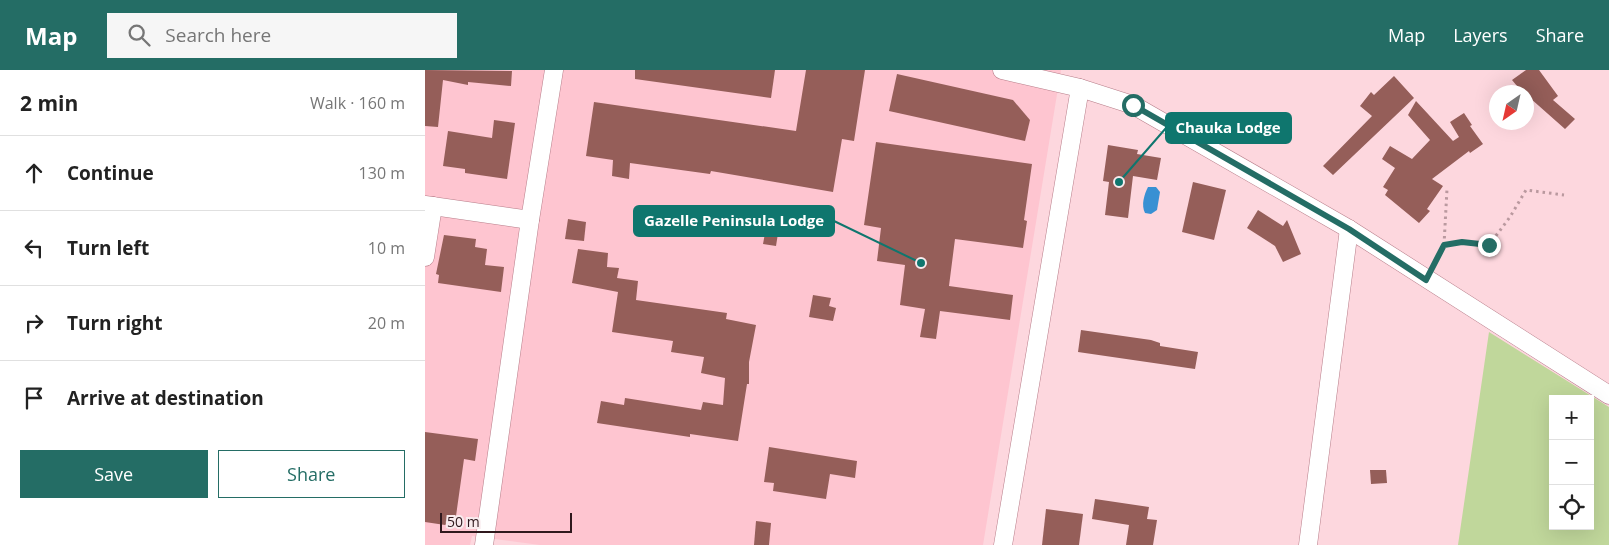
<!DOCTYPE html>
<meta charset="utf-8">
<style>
:root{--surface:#fff;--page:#f6f6f6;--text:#222;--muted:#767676;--line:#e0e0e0;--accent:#246d65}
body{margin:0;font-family:"Open Sans",sans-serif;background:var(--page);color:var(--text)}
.controls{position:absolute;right:15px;bottom:15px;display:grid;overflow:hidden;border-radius:0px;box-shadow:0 5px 20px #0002}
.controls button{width:45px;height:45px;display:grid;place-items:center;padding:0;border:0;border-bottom:1px solid var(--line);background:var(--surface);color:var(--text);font:25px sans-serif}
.compass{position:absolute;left:1064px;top:15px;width:45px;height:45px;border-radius:50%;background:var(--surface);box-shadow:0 5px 20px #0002;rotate:214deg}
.scale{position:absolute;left:15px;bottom:12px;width:132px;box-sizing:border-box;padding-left:5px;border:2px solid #2f181d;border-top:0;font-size:14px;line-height:18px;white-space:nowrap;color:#2f181d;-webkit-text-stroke:4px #f9ebee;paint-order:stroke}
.stop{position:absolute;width:15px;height:15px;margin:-11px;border:4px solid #246d65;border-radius:50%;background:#fff}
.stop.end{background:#246d65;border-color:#fff;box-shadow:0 1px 5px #0008}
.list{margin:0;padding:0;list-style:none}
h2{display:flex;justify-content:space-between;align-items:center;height:65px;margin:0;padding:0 20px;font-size:21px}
h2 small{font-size:16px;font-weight:400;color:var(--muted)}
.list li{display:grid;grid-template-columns:32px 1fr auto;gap:15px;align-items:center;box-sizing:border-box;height:75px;padding:0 20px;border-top:1px solid var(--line)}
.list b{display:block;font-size:19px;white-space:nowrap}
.list em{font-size:16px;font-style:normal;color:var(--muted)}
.actions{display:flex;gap:10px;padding:15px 20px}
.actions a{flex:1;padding:11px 0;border:1px solid var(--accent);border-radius:0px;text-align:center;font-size:18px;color:var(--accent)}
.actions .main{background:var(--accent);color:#fff}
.icon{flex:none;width:28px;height:28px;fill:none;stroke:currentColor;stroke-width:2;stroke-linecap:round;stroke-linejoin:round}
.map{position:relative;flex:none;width:1184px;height:475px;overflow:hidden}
header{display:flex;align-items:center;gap:30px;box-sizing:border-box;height:70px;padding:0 25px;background:var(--accent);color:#fff}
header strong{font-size:24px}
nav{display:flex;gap:28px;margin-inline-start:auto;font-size:18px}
.search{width:350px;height:45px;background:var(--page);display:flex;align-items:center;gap:12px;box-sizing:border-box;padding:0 18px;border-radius:0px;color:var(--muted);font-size:19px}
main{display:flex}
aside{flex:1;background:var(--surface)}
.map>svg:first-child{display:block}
</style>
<header>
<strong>Map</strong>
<div class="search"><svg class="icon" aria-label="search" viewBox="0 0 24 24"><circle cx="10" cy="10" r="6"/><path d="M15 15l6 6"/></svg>Search here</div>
<nav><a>Map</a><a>Layers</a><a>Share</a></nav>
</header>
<main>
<aside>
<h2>2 min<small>Walk · 160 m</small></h2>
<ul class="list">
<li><svg class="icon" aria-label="ahead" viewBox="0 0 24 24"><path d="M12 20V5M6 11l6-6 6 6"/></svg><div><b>Continue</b></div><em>130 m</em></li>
<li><svg class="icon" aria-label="left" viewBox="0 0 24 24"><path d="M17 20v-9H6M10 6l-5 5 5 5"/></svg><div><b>Turn left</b></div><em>10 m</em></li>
<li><svg class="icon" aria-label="right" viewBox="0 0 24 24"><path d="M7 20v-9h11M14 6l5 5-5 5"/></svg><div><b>Turn right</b></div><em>20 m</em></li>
<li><svg class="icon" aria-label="arrive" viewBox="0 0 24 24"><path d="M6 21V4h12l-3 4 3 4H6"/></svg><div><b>Arrive at destination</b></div></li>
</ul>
<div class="actions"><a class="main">Save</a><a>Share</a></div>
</aside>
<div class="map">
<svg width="1184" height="475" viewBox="0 0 1184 475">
<rect width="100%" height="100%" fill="#fdd7de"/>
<!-- built -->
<polygon fill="#fec5d0" points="0,0 636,0 558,475 115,475 47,466 45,475 0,475"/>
<!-- green -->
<path fill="#c0d79b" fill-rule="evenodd" d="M 1064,262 L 1184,337 L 1184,475 L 1033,475 ZM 1128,329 L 1165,329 L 1165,456 L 1128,456 Z"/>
<!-- water -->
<path fill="#3890d3" d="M 723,117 L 731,117 L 735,122 L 732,140 L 726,144 L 720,143 C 716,135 719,125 723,117 Z"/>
<!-- building -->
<g fill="#955e59">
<polygon points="0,0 87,1 86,16 43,12 43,15 18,10 13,57 0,56"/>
<polygon points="210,0 350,0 346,28 210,9"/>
<polygon points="381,0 440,0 429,71 417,69 408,122 286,101 285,104 205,93 204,109 187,106 188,90 161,86 169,32 371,61"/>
<polygon points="1101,0 1114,0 1133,26 1128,30 1150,49 1140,59 1105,28 1102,30 1102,22 1097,22 1087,10"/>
<polygon points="472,4 588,30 605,50 600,71 464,41"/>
<polygon points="969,6 989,28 908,105 898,96 947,46 935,36 946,22 949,25"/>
<polygon points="991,31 1028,71 1034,67 1025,52 1039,43 1047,55 1045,56 1058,74 1045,83 1044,81 1007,109 1018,116 1002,139 1005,141 994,153 960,125 963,120 958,117 970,98 957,89 965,76 987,89 1005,70 983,45"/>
<polygon points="69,50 90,53 82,109 40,103 40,99 18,96 23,61 67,68"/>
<polygon points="451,72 607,94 599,150 602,151 598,178 530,169 524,216 588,225 585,250 515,241 511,269 495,267 500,239 475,235 480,195 452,191 456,158 439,155"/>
<polygon points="683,75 713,80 712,84 736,88 732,110 708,106 703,148 680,145 684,112 678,111"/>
<polygon points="768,112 801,120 789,170 757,162"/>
<polygon points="345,136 378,144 374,162 354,157 351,176 338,174"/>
<polygon points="833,140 858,156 862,150 876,184 858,192 850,176 822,158"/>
<polygon points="143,149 161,152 159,171 140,169"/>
<polygon points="19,165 51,169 50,177 62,179 60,195 79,197 76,222 13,213 14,205 11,204"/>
<polygon points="153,179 183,183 182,197 194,198 192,208 213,211 211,230 302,243 301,249 331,255 324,292 324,314 322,314 313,371 265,364 265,367 172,353 176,331 199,335 200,328 276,340 278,332 298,335 300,308 276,303 279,287 246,282 248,271 187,262 193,222 147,213"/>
<polygon points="388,225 406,228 404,236 411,238 408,251 384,247"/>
<polygon points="656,260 726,270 735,273 735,276 773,282 770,299 653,282"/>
<polygon points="0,362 53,369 50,391 39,389 31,446 20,455 0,452"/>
<polygon points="344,377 432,391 430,408 405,404 401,429 348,421 349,413 339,412"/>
<polygon points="945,400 961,400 962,413 946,414"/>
<polygon points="670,429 724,437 722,449 732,450 728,475 701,475 704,455 667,449"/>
<polygon points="621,439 658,444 654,475 617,475"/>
<polygon points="331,451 346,453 344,475 329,475"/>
</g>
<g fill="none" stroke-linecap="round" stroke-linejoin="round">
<!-- street casing -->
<g stroke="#b77d89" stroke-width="19">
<g id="street">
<polyline points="577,0 655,18 708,35 924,159 1184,325"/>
<polyline points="0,135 105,150"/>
<polyline points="0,187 8,136"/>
<polyline points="59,475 105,150 129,0"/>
<polyline points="578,475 655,18"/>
<polyline points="883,475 924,159"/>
</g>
</g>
<!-- path -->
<g stroke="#ba999f" stroke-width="3" stroke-dasharray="2.5 4" stroke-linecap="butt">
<polyline points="1019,175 1022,119"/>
<polyline points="1010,194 1019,175 1037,172 1064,175 1085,147 1101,120 1139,125"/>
</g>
<!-- street -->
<use href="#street" stroke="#fff" stroke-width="18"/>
</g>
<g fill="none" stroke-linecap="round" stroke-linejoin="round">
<!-- route -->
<polyline stroke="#246d65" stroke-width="6" points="708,35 924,159 1001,210 1019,175 1037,172 1064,175"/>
</g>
<!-- callouts -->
<path fill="none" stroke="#0f766e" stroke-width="2" d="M694 112L741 58M496 193L409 151"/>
<g fill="#0f766e" stroke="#f9ebee" stroke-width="2">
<circle cx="694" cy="112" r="5"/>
<circle cx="496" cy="193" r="5"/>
</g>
<g fill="#0f766e" stroke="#0f766e" stroke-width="2">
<rect x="741" y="43" width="125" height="30" rx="5"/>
<rect x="209" y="136" width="200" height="30" rx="5"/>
</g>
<g font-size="15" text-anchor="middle" font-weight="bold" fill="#fff">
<text x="803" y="63">Chauka Lodge</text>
<text x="309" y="156">Gazelle Peninsula Lodge</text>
</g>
</svg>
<div class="controls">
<button>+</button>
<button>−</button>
<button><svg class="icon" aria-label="locate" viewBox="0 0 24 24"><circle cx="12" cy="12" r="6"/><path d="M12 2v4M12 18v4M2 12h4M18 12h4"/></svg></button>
</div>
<svg class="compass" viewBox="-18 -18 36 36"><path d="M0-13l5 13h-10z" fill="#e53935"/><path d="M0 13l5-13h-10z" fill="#767676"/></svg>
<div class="scale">50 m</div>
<div class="stop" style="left:708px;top:35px"></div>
<div class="stop end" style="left:1064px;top:175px"></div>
</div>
</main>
